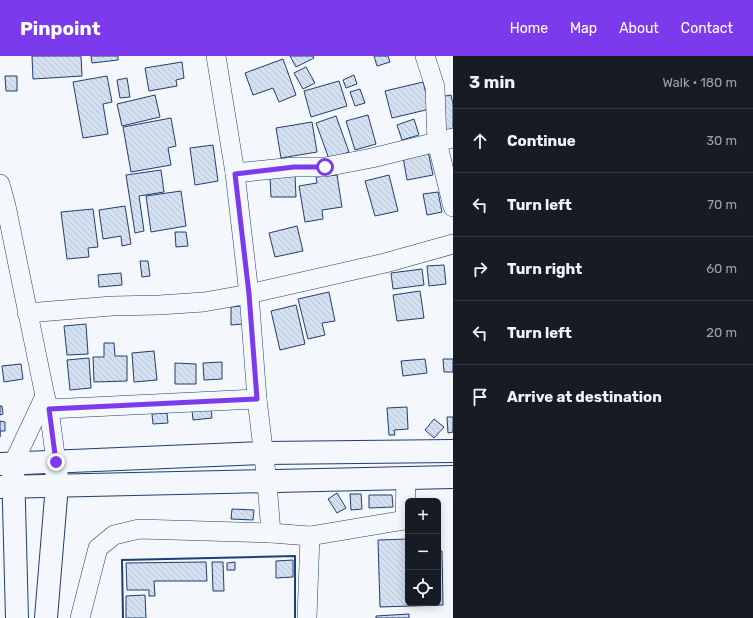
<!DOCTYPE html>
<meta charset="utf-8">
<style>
:root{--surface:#171b24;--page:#20242c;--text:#f1f3f6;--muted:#9ea1a6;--line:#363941;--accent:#7c3aed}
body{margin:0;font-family:Rubik,sans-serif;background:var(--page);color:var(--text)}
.controls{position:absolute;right:12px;bottom:12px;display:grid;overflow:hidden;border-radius:6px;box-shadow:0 2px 10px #0003}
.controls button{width:36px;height:36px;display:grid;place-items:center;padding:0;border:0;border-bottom:1px solid var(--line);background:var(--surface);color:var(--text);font:20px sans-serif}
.stop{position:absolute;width:12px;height:12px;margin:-9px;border:3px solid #7c3aed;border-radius:50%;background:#fff}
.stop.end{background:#7c3aed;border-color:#fff;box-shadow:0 1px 4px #0008}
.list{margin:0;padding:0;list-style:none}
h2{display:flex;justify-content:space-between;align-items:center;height:52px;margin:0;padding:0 16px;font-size:17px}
h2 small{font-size:13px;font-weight:400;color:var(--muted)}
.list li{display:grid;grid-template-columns:26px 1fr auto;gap:12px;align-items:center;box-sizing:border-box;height:64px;padding:0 16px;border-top:1px solid var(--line)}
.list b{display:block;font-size:15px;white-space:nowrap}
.list em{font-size:13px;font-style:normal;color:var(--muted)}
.icon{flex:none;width:22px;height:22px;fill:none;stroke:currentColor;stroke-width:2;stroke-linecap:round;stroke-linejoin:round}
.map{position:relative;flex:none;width:453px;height:562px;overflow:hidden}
header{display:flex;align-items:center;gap:24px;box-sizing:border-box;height:56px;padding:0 20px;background:var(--accent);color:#fff}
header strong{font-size:19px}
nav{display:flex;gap:22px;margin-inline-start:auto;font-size:14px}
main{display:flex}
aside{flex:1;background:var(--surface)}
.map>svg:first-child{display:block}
</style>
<header>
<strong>Pinpoint</strong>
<nav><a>Home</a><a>Map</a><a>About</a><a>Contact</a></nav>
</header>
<main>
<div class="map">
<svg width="453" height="562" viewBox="0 0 453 562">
<defs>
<pattern id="building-back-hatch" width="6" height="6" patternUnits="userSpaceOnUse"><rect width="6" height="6" fill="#d5e0f0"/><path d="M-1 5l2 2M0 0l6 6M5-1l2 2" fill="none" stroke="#b6c1d1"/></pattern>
</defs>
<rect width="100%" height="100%" fill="#f4f7fb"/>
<!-- building -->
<g fill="url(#building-back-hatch)" stroke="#1d3f73">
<polygon points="32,0 81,0 82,20 33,23"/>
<polygon points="91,0 118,0 118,4 92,7"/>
<polygon points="290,0 313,0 314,2 296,11"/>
<polygon points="374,0 388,0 390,6 377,10"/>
<polygon points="283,3 296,39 279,46 273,32 253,39 245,17"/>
<polygon points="182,6 184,22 176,24 177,30 149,35 145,12"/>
<polygon points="306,11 315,27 303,33 294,17"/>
<polygon points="354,19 357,28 346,32 343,24"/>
<polygon points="5,20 17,20 17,35 6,35"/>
<polygon points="107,20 112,46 103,48 108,78 83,82 73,26"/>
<polygon points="127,22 130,41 120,42 117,24"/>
<polygon points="339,25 347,50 311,61 304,35"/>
<polygon points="423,26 430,53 392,62 385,35"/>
<polygon points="360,33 365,47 355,50 350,36"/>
<polygon points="155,39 160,61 122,70 117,48"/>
<polygon points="451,39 453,48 453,73 446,74 440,41"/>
<polygon points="368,59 376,88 355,94 346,65"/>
<polygon points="336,60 349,96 329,103 316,67"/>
<polygon points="171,62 176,90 168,92 171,109 131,116 123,71"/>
<polygon points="414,63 419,79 402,84 397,69"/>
<polygon points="312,66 317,96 281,102 276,72"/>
<polygon points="213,89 218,125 195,129 190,92"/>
<polygon points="428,95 433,119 407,124 403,101"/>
<polygon points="161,114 164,136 139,140 144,175 135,177 126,119"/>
<polygon points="295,119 296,141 271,141 270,120"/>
<polygon points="337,119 342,151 322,154 323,163 305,166 299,130 317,127 316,121"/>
<polygon points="389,119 398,155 375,160 365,125"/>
<polygon points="181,135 186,170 151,176 146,140"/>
<polygon points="438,136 442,156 427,159 423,138"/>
<polygon points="125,150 131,188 122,190 121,180 103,183 99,154"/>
<polygon points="93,153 98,191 88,192 89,201 67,203 61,156"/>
<polygon points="297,170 303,195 275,201 269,177"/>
<polygon points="175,176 186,176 188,190 176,191"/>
<polygon points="140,205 148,205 150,220 142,221"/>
<polygon points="444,209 446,228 429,230 427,210"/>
<polygon points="422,213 424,229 393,233 391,217"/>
<polygon points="121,217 122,229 99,231 98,219"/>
<polygon points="420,235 424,262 397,265 393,239"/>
<polygon points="329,236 335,265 322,267 325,279 308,283 298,243"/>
<polygon points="296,249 305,288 280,294 271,255"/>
<polygon points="242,250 243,268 231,269 231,251"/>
<polygon points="86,268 88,298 67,299 64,270"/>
<polygon points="104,287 114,287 115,300 127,300 127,325 94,326 93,301 104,301"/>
<polygon points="154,295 157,324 134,326 132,297"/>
<polygon points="89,302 91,332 70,334 67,304"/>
<polygon points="425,303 427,317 403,320 401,305"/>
<polygon points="443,303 453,303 453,316 444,316"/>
<polygon points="222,306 222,323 204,324 203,307"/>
<polygon points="175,307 196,308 196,328 175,328"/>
<polygon points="21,308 23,323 4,326 2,310"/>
<polygon points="0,350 2,350 3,358 0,359"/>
<polygon points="407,351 408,373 394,374 395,379 389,379 387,352"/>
<polygon points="211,353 212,362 193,364 192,354"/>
<polygon points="167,357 168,367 153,368 152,358"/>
<polygon points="447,361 453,361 453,376 448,377"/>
<polygon points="434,363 444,371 434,382 425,374"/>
<polygon points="0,365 5,366 5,375 0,375 0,381"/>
<polygon points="337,437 346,452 337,457 328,443"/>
<polygon points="350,438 361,438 362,453 351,454"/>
<polygon points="369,439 392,439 393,451 369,452"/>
<polygon points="232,453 254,454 253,464 231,463"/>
<polygon points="408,483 408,547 438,547 438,495 442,495 443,549 380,551 378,484"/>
<polygon points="293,504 293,521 276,522 276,505"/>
<polygon points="206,506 207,525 154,525 155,540 149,540 149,534 127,534 126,507"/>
<polygon points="212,506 223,506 224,535 213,535"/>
<polygon points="235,506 235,514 227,514 227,507"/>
<polygon points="145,539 146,562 126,562 126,540"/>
<polygon points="409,558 409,562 376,562 376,560"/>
</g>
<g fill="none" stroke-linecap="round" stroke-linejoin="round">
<!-- minor casing -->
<g stroke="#1d3f73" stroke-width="20">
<g id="minor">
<polyline points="216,0 235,117 249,238 257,343 267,426 271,477"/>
<polyline points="425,0 435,31 437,86 453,151"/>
<polyline points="235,117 294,111 325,111 372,102 453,82"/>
<polyline points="0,128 6,150 45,340 49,353 56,406"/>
<polyline points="27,257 112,250 159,249 204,246 249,238 385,207 453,188"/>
<polyline points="49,353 257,343"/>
<polyline points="13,408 45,340"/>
<polyline points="80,562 98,492 114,479 139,473 271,477 310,480 405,464 406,423"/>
<polyline points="307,562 310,480"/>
</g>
</g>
<!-- tertiary casing -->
<g stroke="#1d3f73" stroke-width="24">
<g id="tertiary">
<polyline points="13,411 17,562"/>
<polyline points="46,562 57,429 56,406"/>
</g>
</g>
<!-- trunk casing -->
<g stroke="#1d3f73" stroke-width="24">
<g id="trunk">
<polyline points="0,408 264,397 453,395"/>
<polyline points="0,431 453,421"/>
</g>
</g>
<!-- minor -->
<use href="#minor" stroke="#f4f7fb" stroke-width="19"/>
<!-- tertiary -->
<use href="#tertiary" stroke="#f4f7fb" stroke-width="22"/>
<!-- trunk -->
<use href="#trunk" stroke="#f4f7fb" stroke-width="22"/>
<!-- wall -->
<polyline stroke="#1d3f73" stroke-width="2" points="123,562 122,504 295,500 295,562"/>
</g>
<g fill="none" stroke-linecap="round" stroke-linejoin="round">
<!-- route -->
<polyline stroke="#7c3aed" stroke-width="5" points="56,406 49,353 257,343 249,238 235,118 294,111 325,111"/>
</g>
</svg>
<div class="controls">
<button>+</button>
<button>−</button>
<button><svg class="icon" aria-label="locate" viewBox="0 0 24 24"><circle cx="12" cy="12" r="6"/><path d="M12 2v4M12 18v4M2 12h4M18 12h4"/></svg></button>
</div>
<div class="stop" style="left:325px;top:111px"></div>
<div class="stop end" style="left:56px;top:406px"></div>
</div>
<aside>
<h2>3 min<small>Walk · 180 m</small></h2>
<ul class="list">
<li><svg class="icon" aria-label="ahead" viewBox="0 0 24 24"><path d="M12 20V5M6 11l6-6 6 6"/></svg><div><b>Continue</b></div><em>30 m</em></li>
<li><svg class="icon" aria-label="left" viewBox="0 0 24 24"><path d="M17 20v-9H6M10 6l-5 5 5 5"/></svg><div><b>Turn left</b></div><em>70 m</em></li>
<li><svg class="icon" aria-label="right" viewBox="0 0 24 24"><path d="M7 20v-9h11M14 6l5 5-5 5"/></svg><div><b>Turn right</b></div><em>60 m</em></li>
<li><svg class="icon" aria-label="left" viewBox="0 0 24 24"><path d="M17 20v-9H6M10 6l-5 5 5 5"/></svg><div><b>Turn left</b></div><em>20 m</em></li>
<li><svg class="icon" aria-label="arrive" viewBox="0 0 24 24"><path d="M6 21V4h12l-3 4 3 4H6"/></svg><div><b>Arrive at destination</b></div></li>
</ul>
</aside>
</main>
